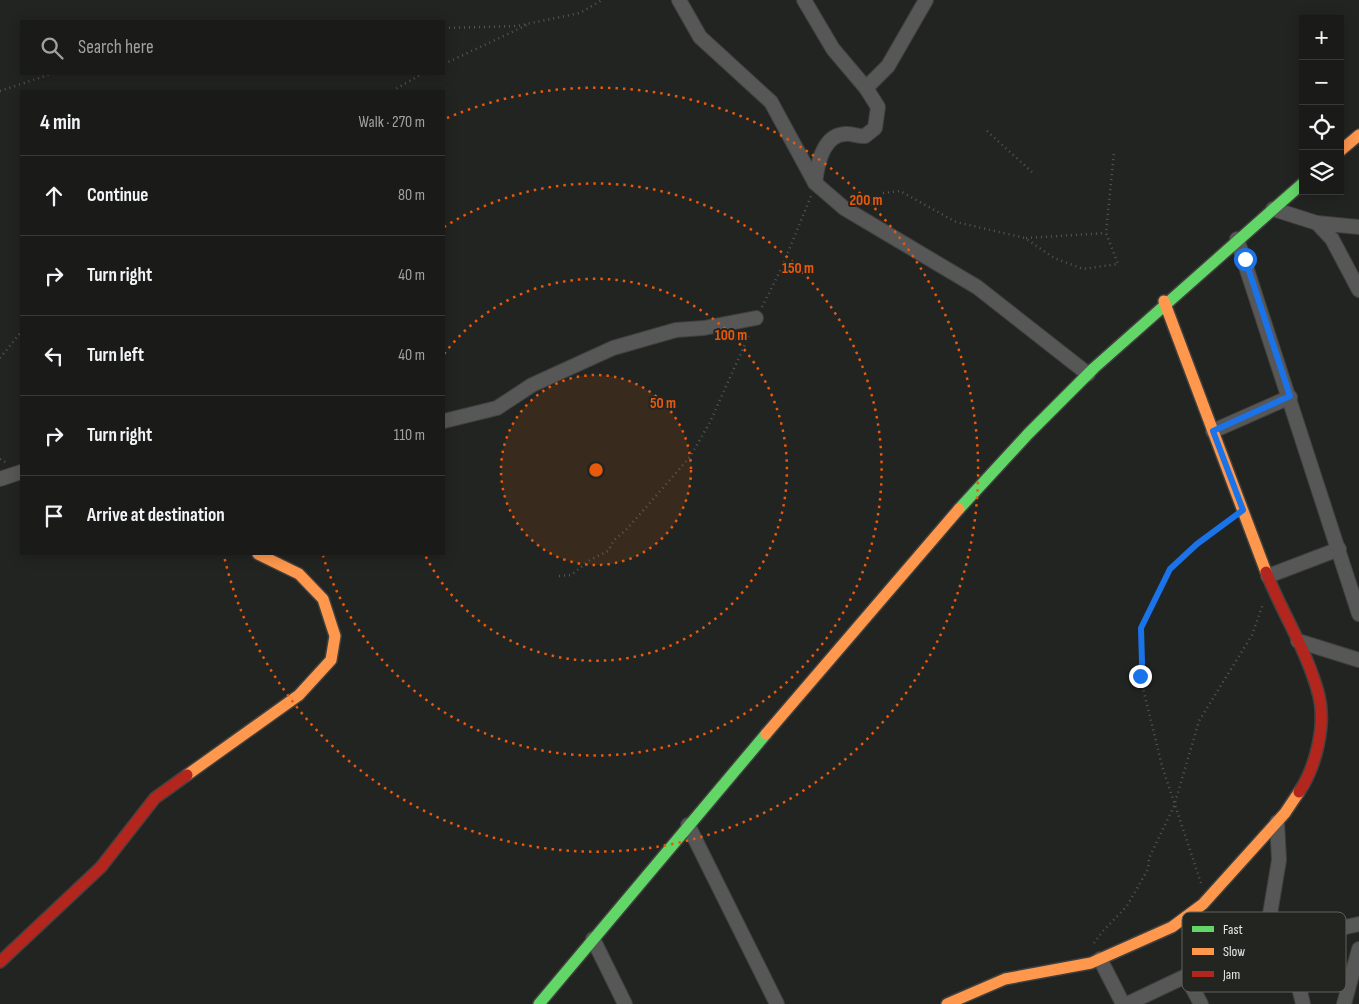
<!DOCTYPE html>
<meta charset="utf-8">
<style>
:root{--surface:#1a1b19;--page:#232422;--text:#f1f3f6;--muted:#9fa1a2;--line:#383938}
body{margin:0;font-family:"Sofia Sans Condensed",sans-serif;background:var(--page);color:var(--text)}
.controls{position:absolute;right:15px;top:15px;display:grid;overflow:hidden;border-radius:0px;box-shadow:0 2px 12px #0003}
.controls button{width:45px;height:45px;display:grid;place-items:center;padding:0;border:0;border-bottom:1px solid var(--line);background:var(--surface);color:var(--text);font:25px sans-serif}
.stop{position:absolute;width:15px;height:15px;margin:-11px;border:4px solid #1a73e8;border-radius:50%;background:#fff}
.stop.end{background:#1a73e8;border-color:#fff;box-shadow:0 1px 5px #0008}
.list{margin:0;padding:0;list-style:none}
h2{display:flex;justify-content:space-between;align-items:center;height:65px;margin:0;padding:0 20px;font-size:21px}
h2 small{font-size:16px;font-weight:400;color:var(--muted)}
.list li{display:grid;grid-template-columns:32px 1fr auto;gap:15px;align-items:center;box-sizing:border-box;height:80px;padding:0 20px;border-top:1px solid var(--line)}
.list b{display:block;font-size:19px;white-space:nowrap}
.list em{font-size:16px;font-style:normal;color:var(--muted)}
.icon{flex:none;width:28px;height:28px;fill:none;stroke:currentColor;stroke-width:2;stroke-linecap:round;stroke-linejoin:round}
.map{position:relative;flex:none;width:1359px;height:1004px;overflow:hidden}
.search{position:absolute;background:var(--surface);box-shadow:0 2px 12px #0003;left:20px;top:20px;width:425px;height:55px;display:flex;align-items:center;gap:12px;box-sizing:border-box;padding:0 18px;border-radius:0px;color:var(--muted);font-size:19px}
.panel{position:absolute;background:var(--surface);box-shadow:0 2px 12px #0003;left:20px;top:90px;width:425px;height:465px;border-radius:0px}
.map>svg:first-child{display:block}
</style>
<div class="map">
<svg width="1359" height="1004" viewBox="0 0 1359 1004">
<rect width="100%" height="100%" fill="#222421"/>
<g fill="none" stroke-linecap="round" stroke-linejoin="round">
<!-- street casing -->
<g stroke="#40413f" stroke-width="16">
<g id="street">
<polyline points="679,0 700,37 771,102 815,183 844,208 977,287 1088,374"/>
<polyline points="804,0 833,49 866,88 888,66 926,0"/>
<path d="M 815,183 C 817,166 823,135 845,134 C 852,133 858,137 865,136 L 875,128 L 878,107 L 866,88"/>
<polyline points="1273,209 1317,223 1332,239 1359,290"/>
<polyline points="1317,223 1359,227"/>
<polyline points="1237,239 1359,614"/>
<polyline points="444,421 497,408 532,385 613,348 676,330 704,328 756,318"/>
<polyline points="1213,431 1290,397"/>
<polyline points="0,479 21,472"/>
<polyline points="1268,576 1339,549"/>
<polyline points="1298,641 1359,660"/>
<polyline points="688,825 777,1004"/>
<polyline points="1284,936 1292,959 1303,1004"/>
<polyline points="1266,938 1279,860 1277,822"/>
<polyline points="593,939 625,1004"/>
<polyline points="1100,959 1123,1004"/>
<polyline points="1186,976 1201,1004"/>
<polyline points="1127,1004 1266,938 1299,937 1359,924"/>
<polyline points="1344,1004 1359,949"/>
</g>
</g>
<!-- fast casing -->
<g stroke="#40413f" stroke-width="14">
<g id="fast">
<polyline points="959,509 1028,434 1094,368 1303,183"/>
<polyline points="539,1004 766,734"/>
</g>
</g>
<!-- slow casing -->
<g stroke="#40413f" stroke-width="14">
<g id="slow">
<polyline points="1340,151 1359,135"/>
<polyline points="1164,301 1266,572"/>
<polyline points="766,734 959,509"/>
<polyline points="187,775 299,695 331,660 335,636 323,599 299,574 258,554"/>
<polyline points="947,1004 1005,979 1091,963 1172,927 1203,904 1285,813 1299,792"/>
</g>
</g>
<!-- jam casing -->
<g stroke="#40413f" stroke-width="14">
<g id="jam">
<path d="M 1266,572 C 1282,613 1308,652 1319,696 C 1326,725 1316,767 1299,792"/>
<polyline points="0,962 101,867 155,798 187,775"/>
</g>
</g>
<!-- path -->
<g stroke="#565755" stroke-width="2.5" stroke-dasharray="1 4" stroke-linecap="butt">
<polyline points="444,28 517,26 580,13 602,0"/>
<polyline points="444,64 527,25"/>
<polyline points="0,91 51,74"/>
<polyline points="392,91 422,74"/>
<polyline points="987,131 1032,172"/>
<polyline points="883,193 900,191 956,222 1025,238 1054,258 1083,269 1118,264 1106,233 1114,152"/>
<polyline points="1026,238 1106,233"/>
<polyline points="762,307 782,267 811,196"/>
<polyline points="0,358 21,332"/>
<polyline points="0,459 7,463"/>
<polyline points="559,576 571,575 590,560 608,551 614,540 626,530 690,457 710,422 750,333"/>
<polyline points="1201,883 1162,766 1140,676 1142,663 1141,628 1170,569 1197,544 1230,520"/>
<polyline points="1094,943 1103,931 1127,906 1148,869 1149,858 1174,806 1199,721 1252,635 1263,604"/>
</g>
<!-- street -->
<use href="#street" stroke="#565756" stroke-width="14"/>
<!-- fast -->
<use href="#fast" stroke="#63d668" stroke-width="11"/>
<!-- slow -->
<use href="#slow" stroke="#ff974d" stroke-width="11"/>
<!-- jam -->
<use href="#jam" stroke="#b3261e" stroke-width="11"/>
</g>
<g fill="none" stroke-linecap="round" stroke-linejoin="round">
<!-- route -->
<polyline stroke="#1a73e8" stroke-width="6" points="1140,676 1142,663 1141,628 1170,569 1197,544 1243,510 1213,431 1290,396 1245,259"/>
</g>
<!-- distance rings -->
<circle cx="596" cy="470" r="95" fill="#e8590c" fill-opacity=".12"/>
<g fill="none" stroke="#e8590c" stroke-width="2.5" stroke-dasharray="2.5 5">
<circle cx="596" cy="470" r="95"/>
<path d="M444 354A191 191 0 1 1 425 555"/>
<path d="M444 227A286 286 0 1 1 323 556"/>
<path d="M447 118A382 382 0 1 1 224 556"/>
</g>
<!-- legend -->
<rect x="1182" y="912" width="164" height="80" rx="8" fill="#222520" stroke="#5d605b" stroke-width="1"/>
<rect x="1192" y="926" width="22" height="6" fill="#63d668"/>
<rect x="1192" y="948" width="22" height="7" fill="#ff974d"/>
<rect x="1192" y="971" width="22" height="6" fill="#b3261e"/>
<g font-size="14" fill="#e7e9e6">
<text x="1223" y="934">Fast</text>
<text x="1223" y="956">Slow</text>
<text x="1223" y="979">Jam</text>
</g>
<circle cx="596" cy="470" r="8" fill="#e8590c" stroke="#222520" stroke-width="2.5"/>
<g font-size="15" text-anchor="middle" font-weight="bold" fill="#e8590c" stroke="#222520" stroke-width="4" stroke-linejoin="round" paint-order="stroke">
<text x="866" y="205">200 m</text>
<text x="798" y="273">150 m</text>
<text x="731" y="340">100 m</text>
<text x="663" y="408">50 m</text>
</g>
</svg>
<div class="controls">
<button>+</button>
<button>−</button>
<button><svg class="icon" aria-label="locate" viewBox="0 0 24 24"><circle cx="12" cy="12" r="6"/><path d="M12 2v4M12 18v4M2 12h4M18 12h4"/></svg></button>
<button><svg class="icon" aria-label="layers" viewBox="0 0 24 24"><path d="M12 4l9 5-9 5-9-5zM3 14l9 5 9-5"/></svg></button>
</div>
<div class="stop" style="left:1245px;top:259px"></div>
<div class="stop end" style="left:1140px;top:676px"></div>
<div class="search"><svg class="icon" aria-label="search" viewBox="0 0 24 24"><circle cx="10" cy="10" r="6"/><path d="M15 15l6 6"/></svg>Search here</div>
<section class="panel">
<h2>4 min<small>Walk · 270 m</small></h2>
<ul class="list">
<li><svg class="icon" aria-label="ahead" viewBox="0 0 24 24"><path d="M12 20V5M6 11l6-6 6 6"/></svg><div><b>Continue</b></div><em>80 m</em></li>
<li><svg class="icon" aria-label="right" viewBox="0 0 24 24"><path d="M7 20v-9h11M14 6l5 5-5 5"/></svg><div><b>Turn right</b></div><em>40 m</em></li>
<li><svg class="icon" aria-label="left" viewBox="0 0 24 24"><path d="M17 20v-9H6M10 6l-5 5 5 5"/></svg><div><b>Turn left</b></div><em>40 m</em></li>
<li><svg class="icon" aria-label="right" viewBox="0 0 24 24"><path d="M7 20v-9h11M14 6l5 5-5 5"/></svg><div><b>Turn right</b></div><em>110 m</em></li>
<li><svg class="icon" aria-label="arrive" viewBox="0 0 24 24"><path d="M6 21V4h12l-3 4 3 4H6"/></svg><div><b>Arrive at destination</b></div></li>
</ul>
</section>
</div>
